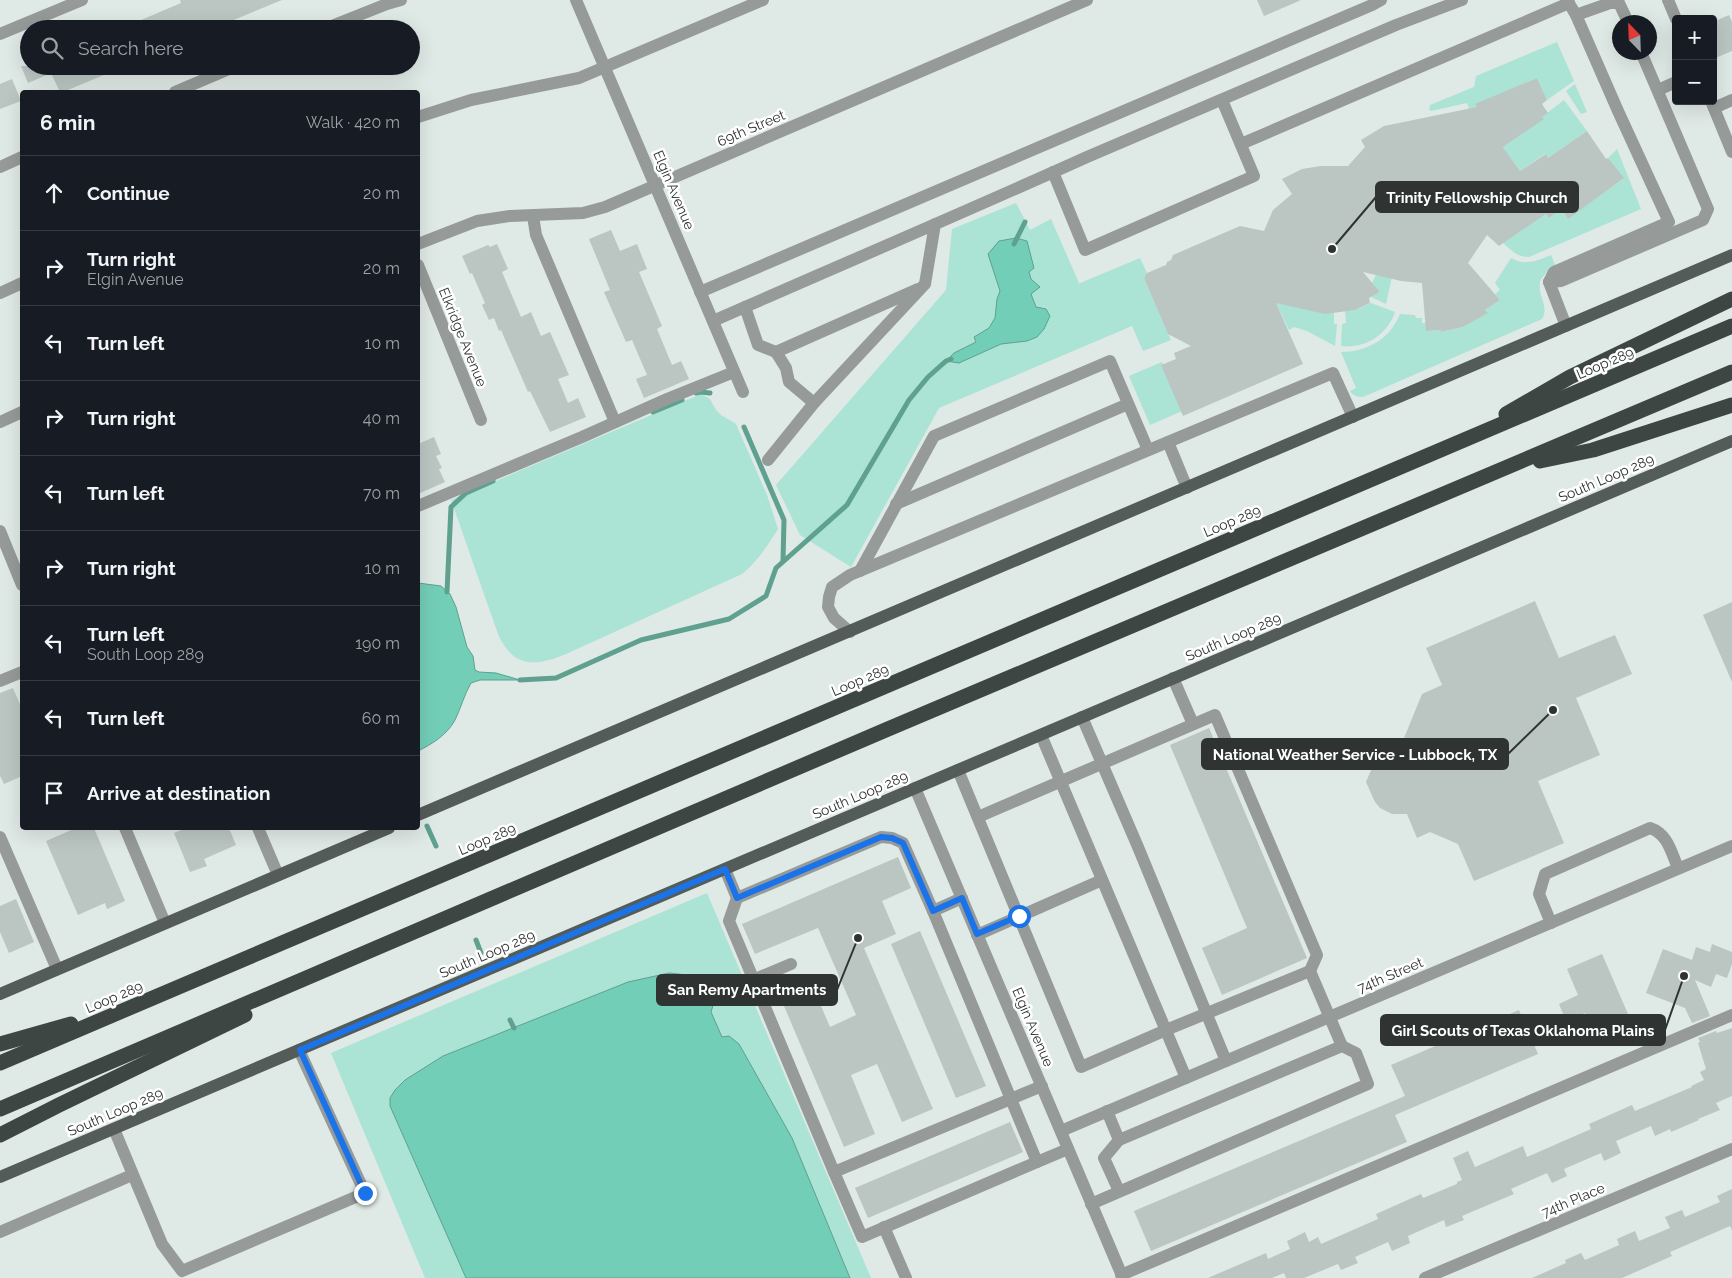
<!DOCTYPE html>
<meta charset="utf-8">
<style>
:root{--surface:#171b24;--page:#20242c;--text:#f1f3f6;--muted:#9ea1a6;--line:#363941}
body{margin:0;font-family:Raleway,sans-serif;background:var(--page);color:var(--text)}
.controls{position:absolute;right:15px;top:15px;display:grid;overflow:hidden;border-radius:5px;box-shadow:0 5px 20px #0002}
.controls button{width:45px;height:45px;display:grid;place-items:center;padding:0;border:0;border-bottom:1px solid var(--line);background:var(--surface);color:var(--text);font:25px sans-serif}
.compass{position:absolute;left:1612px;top:15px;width:45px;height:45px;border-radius:50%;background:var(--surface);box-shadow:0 5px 20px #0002;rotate:337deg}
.stop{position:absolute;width:15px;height:15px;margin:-11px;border:4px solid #1a73e8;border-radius:50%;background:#fff}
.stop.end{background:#1a73e8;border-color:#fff;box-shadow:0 1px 5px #0008}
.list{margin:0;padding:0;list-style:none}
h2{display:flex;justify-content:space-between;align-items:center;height:65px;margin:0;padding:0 20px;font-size:21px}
h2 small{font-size:16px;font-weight:400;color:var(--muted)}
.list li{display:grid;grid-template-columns:32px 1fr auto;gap:15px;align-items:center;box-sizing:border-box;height:75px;padding:0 20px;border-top:1px solid var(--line)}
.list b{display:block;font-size:19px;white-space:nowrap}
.list p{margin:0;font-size:16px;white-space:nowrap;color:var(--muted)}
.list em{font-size:16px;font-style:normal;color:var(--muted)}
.icon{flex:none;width:28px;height:28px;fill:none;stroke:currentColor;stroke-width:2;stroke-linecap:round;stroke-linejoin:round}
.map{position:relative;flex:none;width:1732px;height:1278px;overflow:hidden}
.search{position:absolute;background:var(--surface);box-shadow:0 5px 20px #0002;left:20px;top:20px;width:400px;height:55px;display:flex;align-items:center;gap:12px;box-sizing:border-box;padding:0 18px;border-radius:28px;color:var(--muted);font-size:19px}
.panel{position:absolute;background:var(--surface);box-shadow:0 5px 20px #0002;left:20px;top:90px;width:400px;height:740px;border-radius:5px}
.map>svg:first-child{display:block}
</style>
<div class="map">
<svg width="1732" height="1278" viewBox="0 0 1732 1278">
<rect width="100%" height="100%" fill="#dfe9e6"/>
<!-- green -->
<g fill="#abe3d4">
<polygon points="1557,42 1574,81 1547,100 1537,78 1476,104 1477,108 1470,112 1467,103 1431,111 1429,109 1430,105 1474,87 1476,76"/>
<polygon points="1575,84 1587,112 1581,114 1566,91"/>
<polygon points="1564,100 1587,131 1548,158 1545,154 1520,171 1503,147 1543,119 1542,117"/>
<path d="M 1617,149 L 1641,209 L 1529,257 C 1517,257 1512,251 1503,243 L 1546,214 L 1549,218 L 1562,209 L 1568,218 L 1623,179 L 1608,158 Z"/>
<polygon points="1016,203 1030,230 1051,219 1079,283 1078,284 1140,258 1147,273 1144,278 1171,340 1143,351 1132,326 939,408 851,567 800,535 776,485 946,290 952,229"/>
<path d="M 1551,255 L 1556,267 C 1522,283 1553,302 1542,319 L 1363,397 C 1358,397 1353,396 1350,391 L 1356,388 L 1341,352 C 1367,352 1390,339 1400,314 L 1415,315 L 1416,318 L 1422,318 L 1422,323 L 1426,323 L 1427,331 L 1441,330 L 1442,332 L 1463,327 L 1487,313 L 1485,310 L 1500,300 L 1495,294 L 1500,290 L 1495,283 L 1511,258 C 1526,266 1536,261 1551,255 Z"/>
<polygon points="1393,272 1386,304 1371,297 1380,292 1372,283 1376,275"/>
<polygon points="1278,292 1334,313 1334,324 1337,324 1335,346 1307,331 1294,327 1289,330 1276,303"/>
<path d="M 1371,303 L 1395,312 C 1387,335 1365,349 1341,346 L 1342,324 L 1346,323 L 1345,311 L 1355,310 Z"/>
<polygon points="1162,362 1169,378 1189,408 1150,425 1129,376"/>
<path d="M 701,394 L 710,399 L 716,410 L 721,415 L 736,424 L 767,495 L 778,529 C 768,545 758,561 742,574 L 566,654 C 535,667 513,668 498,634 L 451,500 Z"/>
<polygon points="707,893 871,1278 425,1278 331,1053"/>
</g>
<!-- water -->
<g fill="#73ceb7" stroke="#5fa08f">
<polygon points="1016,238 1027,241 1034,268 1029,272 1031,279 1040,287 1031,294 1036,307 1046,309 1050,316 1044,329 1037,337 1027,341 1001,344 959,363 946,361 954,353 976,342 974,337 989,328 995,318 997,299 1000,291 988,254 999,241"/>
<path d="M 418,583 L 441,586 L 450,594 L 456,607 L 467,647 L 473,656 L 475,670 L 479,672 L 496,673 L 520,680 L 480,680 L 471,683 C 464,695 461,708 455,720 C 447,735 432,744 418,751 Z"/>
<path d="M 669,973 C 698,976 699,976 714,1002 L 711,1012 L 722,1037 L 729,1036 L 739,1044 L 792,1138 L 850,1278 L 466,1278 L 390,1106 L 390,1098 L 395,1090 L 405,1080 L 443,1056 L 628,982 Z"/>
</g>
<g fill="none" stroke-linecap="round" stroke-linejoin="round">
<!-- stream -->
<g stroke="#5fa08f" stroke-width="5">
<polyline points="1014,244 1025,222"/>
<polyline points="696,393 700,392 710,393"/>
<polyline points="653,412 682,400"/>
<polyline points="744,427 784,520 783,561"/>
<polyline points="447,592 451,507 466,493 493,481"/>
<polyline points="520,680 556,678 641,640 729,619 766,596 776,568 847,505 909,400 928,377 946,361 951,359"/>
<polyline points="427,826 436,846"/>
<polyline points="476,940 481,953"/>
<polyline points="510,1020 514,1028"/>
</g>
</g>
<!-- building -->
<g fill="#bbc6c3">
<polygon points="180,0 282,0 212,29 120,29 181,3"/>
<polygon points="1257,0 1301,0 1264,16"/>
<polygon points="1729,15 1732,22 1732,51 1713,59 1713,22"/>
<polygon points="21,66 123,66 123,67 63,92 60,92 51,73 28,83"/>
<polygon points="1537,78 1547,100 1542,104 1548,113 1542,117 1544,119 1503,147 1520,171 1546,154 1548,158 1587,131 1606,159 1608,158 1624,178 1568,219 1562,209 1549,218 1546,214 1499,246 1487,235 1468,263 1500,300 1485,310 1488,313 1463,327 1441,332 1441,330 1426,331 1422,283 1401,281 1363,272 1380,292 1369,298 1370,303 1355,310 1325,314 1276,303 1303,364 1183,416 1161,365 1176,359 1174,353 1191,346 1168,334 1144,278 1147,273 1166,265 1167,262 1171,260 1173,255 1240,226 1264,231 1273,210 1292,194 1282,179 1302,169 1321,166 1348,166 1365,147 1361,140 1384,126 1477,107 1475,104"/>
<polygon points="12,79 21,101 0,109 0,84"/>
<polygon points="611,230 620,251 637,244 647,269 639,272 662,326 657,329 672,365 681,361 689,379 644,398 636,379 647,375 632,340 626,342 604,292 610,290 589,239"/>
<polygon points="497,244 508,269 502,272 521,317 531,312 541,336 550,332 569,375 558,379 568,403 578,398 586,417 550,432 530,391 528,392 501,330 499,331 494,318 489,320 482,305 485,303 472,273 470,274 462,256 488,245 490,247"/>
<polygon points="434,437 441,454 436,456 442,468 439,469 445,482 418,494 418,444"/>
<polygon points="1535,601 1559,658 1615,635 1632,674 1576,698 1600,755 1538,781 1564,843 1474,881 1458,844 1430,832 1417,838 1407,814 1392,814 1380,808 1375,802 1366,782 1375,761 1379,759 1377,754 1402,743 1422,694 1442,685 1426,648"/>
<polygon points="1732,602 1732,682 1703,615"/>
<polygon points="13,688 22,709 22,776 4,784 0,776 0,693"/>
<polygon points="1209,728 1307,958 1222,995 1202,948 1247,928 1170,745"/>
<polygon points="76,828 94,828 125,901 107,909 105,903 78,915 46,841"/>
<polygon points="186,828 229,828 236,845 204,859 207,866 190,872 174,833"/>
<polygon points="898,857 911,888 882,901 896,934 864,948 933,1109 902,1122 877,1064 851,1075 875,1134 844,1147 778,992 809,978 830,1027 856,1015 818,928 755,954 742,924"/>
<polygon points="16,899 34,942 9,953 0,932 0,906"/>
<polygon points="920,931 986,1086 956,1098 891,944"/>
<polygon points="1712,944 1732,952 1732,964 1727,978 1716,974 1711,987 1695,980 1710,1016 1692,1023 1685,1008 1646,993 1663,949 1692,960 1696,947 1710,952"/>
<polygon points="1602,954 1628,1014 1592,1029 1585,1013 1566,1021 1559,1004 1578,995 1567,969"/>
<polygon points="1519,1010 1538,1054 1395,1115 1407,1142 1151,1251 1134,1211 1405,1096 1391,1065"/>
<polygon points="1732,1028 1732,1096 1716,1103 1720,1110 1698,1119 1699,1120 1671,1132 1670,1129 1655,1136 1651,1126 1616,1141 1621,1153 1604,1161 1601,1153 1564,1169 1567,1176 1552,1183 1547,1173 1511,1189 1514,1194 1462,1216 1464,1220 1446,1227 1444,1220 1408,1236 1410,1243 1392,1251 1388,1242 1355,1257 1358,1263 1341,1270 1338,1264 1304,1278 1286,1278 1284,1273 1272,1278 1208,1278 1266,1253 1268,1259 1290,1249 1287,1241 1305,1232 1309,1242 1318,1237 1321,1244 1378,1219 1376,1214 1421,1194 1423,1198 1457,1184 1457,1182 1462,1180 1453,1158 1468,1151 1475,1167 1523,1146 1527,1157 1591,1129 1589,1124 1632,1105 1635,1111 1692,1087 1691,1086 1704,1080 1700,1072 1706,1069 1698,1043 1700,1042 1698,1038 1716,1031 1717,1033"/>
<polygon points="1010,1122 1023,1152 868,1218 855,1188"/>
<polygon points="1732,1189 1732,1230 1730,1226 1670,1252 1672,1256 1622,1278 1532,1278 1566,1263 1565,1260 1581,1253 1585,1260 1619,1245 1617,1239 1635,1231 1639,1241 1670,1228 1665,1217 1682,1210 1685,1217 1720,1202 1717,1196"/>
</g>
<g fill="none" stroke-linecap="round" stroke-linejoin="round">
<!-- minor -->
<g stroke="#969a99" stroke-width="12">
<polyline points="576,0 743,392"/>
<polyline points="1668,0 1676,19"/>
<polyline points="1576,15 1610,3 1619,3 1628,22"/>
<polyline points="324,29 387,4 401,0"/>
<polyline points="0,34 82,0"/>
<polyline points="1658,90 1676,82"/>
<polyline points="175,92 236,66"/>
<polyline points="1711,101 1732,152"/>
<polyline points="1714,108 1732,100"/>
<polyline points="418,117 471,100 579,78 763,0"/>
<polyline points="1241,144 1569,3"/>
<polyline points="0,167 22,157"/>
<polyline points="1053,172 1085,250 1254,176 1222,100"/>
<polyline points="533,216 536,235 615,422"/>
<path d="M 935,224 L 925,284 L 814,403 L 789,382 L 786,368 L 776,352 L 758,345 L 745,307 C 859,257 974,208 1087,157 L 1396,25 L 1462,0"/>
<polyline points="418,244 477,221 510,216 583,213 605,207 1087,0"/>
<polyline points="418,265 481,420"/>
<polyline points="1549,282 1561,281 1703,220 1708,209 1641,52"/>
<polyline points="700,292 1372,5 1381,0"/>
<polyline points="0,293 22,283"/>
<polyline points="713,321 745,307"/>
<polyline points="1566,326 1549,282 1554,272 1669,222 1618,111 1576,15 1567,0"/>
<polyline points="776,352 918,289"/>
<polyline points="0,422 22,412"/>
<polyline points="1168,442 1187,488"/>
<polyline points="768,460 814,403"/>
<polyline points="896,504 1128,404"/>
<polyline points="418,506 582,437 667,399 734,372"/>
<polyline points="0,531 22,585"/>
<polyline points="860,571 934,436 1110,361 1148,450"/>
<polyline points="850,632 834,618 828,607 829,597 832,587 850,575 1333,373 1353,417"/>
<polyline points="1173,678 1193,724"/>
<polyline points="0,681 22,672"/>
<polyline points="1082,717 1138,847 1226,1061"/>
<polyline points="1041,735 1186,1078"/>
<polyline points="958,770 1081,1067 1166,1030 1310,971 1342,1046"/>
<polyline points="915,788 1123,1278"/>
<polyline points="978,817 1215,715 1317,955 1310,971"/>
<polyline points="125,828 165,923"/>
<polyline points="258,828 278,875"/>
<polyline points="0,837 57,969"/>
<polyline points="725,869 737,898 729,921 834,1172 1042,1086"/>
<polyline points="737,898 881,837 892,838 903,843 933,911 962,898"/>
<path d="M 1551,923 L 1539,894 L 1545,874 L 1650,828 C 1668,834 1671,852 1678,868"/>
<polyline points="977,935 1102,880"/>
<polyline points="753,980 791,964"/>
<polyline points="1107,1111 1119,1140"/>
<polyline points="114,1129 162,1244 182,1271 365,1193 299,1050"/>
<polyline points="1061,1131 1732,846"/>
<polyline points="1037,1162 1068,1149"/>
<polyline points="834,1172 862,1237 1037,1162 933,911"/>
<polyline points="1091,1204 1368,1084 1356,1053 1342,1046 1119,1140 1104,1158 1119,1191"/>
<polyline points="884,1227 906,1278"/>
<polyline points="0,1232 132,1175"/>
<polyline points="1121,1275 1732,1015"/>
<polyline points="1425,1278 1732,1149"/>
</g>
<!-- major -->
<g stroke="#545c59" stroke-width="12">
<polyline points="418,815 1732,255"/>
<polyline points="0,994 389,828"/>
<polyline points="0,1177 1732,441"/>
</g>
<!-- highway -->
<g stroke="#3d4643" stroke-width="15">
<polyline points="1506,414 1570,377 1732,299"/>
<polyline points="1540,461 1593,450 1732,405"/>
<polyline points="0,1044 71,1024"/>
<polyline points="0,1063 1732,326"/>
<polyline points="0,1109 888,729 1732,372"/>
<polyline points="0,1135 59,1105 245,1015"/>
</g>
</g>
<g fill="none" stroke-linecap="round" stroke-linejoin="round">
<!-- route -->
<polyline stroke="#1a73e8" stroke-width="6" points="365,1193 300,1050 725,869 737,898 881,837 892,838 903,843 933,911 962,898 977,934 1019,916"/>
</g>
<g text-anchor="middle" stroke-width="5" stroke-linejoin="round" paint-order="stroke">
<!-- street labels -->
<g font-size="14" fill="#2f3332" stroke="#fff">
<text transform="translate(751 128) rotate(-23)" y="5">69th Street</text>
<text transform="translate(674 190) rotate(67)" y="5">Elgin Avenue</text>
<text transform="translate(463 337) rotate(68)" y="5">Elkridge Avenue</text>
<text transform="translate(1605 363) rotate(-23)" y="5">Loop 289</text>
<text transform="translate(1606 478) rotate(-23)" y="5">South Loop 289</text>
<text transform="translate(1232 521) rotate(-23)" y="5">Loop 289</text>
<text transform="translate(1233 637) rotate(-23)" y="5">South Loop 289</text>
<text transform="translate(860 680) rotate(-23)" y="5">Loop 289</text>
<text transform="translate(860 795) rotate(-23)" y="5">South Loop 289</text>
<text transform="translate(487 839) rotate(-23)" y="5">Loop 289</text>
<text transform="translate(487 954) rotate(-23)" y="5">South Loop 289</text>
<text transform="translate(1390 975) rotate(-23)" y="5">74th Street</text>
<text transform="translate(114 997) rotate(-23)" y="5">Loop 289</text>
<text transform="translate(1033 1027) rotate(67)" y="5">Elgin Avenue</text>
<text transform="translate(115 1112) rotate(-23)" y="5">South Loop 289</text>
<text transform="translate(1573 1200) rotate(-23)" y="5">74th Place</text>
</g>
</g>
<!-- callouts -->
<path fill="none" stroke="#2f3332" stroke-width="2" d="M1332 249L1376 197M1553 710L1508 754M858 938L837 990M1684 976L1665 1030"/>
<g fill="#2f3332" stroke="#fff" stroke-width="2">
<circle cx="1332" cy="249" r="5"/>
<circle cx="1553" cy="710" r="5"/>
<circle cx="858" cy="938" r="5"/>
<circle cx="1684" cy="976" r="5"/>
</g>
<g fill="#2f3332" stroke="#2f3332" stroke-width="2">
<rect x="1376" y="182" width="202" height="30" rx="5"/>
<rect x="1202" y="739" width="306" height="30" rx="5"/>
<rect x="657" y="975" width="180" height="30" rx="5"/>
<rect x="1381" y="1015" width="284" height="30" rx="5"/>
</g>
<g font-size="15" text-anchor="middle" font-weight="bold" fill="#fff">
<text x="1477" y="203">Trinity Fellowship Church</text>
<text x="1355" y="760">National Weather Service - Lubbock, TX</text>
<text x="747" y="995">San Remy Apartments</text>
<text x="1523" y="1036">Girl Scouts of Texas Oklahoma Plains</text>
</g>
</svg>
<div class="controls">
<button>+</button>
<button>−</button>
</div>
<svg class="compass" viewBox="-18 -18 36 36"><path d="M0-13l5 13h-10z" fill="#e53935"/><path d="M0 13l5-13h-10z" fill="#9ea1a6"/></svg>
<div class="stop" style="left:1019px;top:916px"></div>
<div class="stop end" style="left:365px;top:1193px"></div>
<div class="search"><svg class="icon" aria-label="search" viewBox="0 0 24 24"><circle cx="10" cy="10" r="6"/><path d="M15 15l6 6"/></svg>Search here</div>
<section class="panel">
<h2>6 min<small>Walk · 420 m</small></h2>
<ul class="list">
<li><svg class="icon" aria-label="ahead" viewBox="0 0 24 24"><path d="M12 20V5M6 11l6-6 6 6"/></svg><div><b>Continue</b></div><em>20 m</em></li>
<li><svg class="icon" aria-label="right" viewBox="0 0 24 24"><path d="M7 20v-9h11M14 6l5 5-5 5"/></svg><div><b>Turn right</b><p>Elgin Avenue</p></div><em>20 m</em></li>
<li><svg class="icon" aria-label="left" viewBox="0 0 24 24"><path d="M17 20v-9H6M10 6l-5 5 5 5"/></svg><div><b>Turn left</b></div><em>10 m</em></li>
<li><svg class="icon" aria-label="right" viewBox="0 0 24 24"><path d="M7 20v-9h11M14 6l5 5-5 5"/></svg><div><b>Turn right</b></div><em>40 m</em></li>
<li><svg class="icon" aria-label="left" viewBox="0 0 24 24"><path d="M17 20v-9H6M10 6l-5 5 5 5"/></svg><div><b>Turn left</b></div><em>70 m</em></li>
<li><svg class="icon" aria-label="right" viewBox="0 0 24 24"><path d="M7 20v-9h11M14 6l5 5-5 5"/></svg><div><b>Turn right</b></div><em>10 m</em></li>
<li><svg class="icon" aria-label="left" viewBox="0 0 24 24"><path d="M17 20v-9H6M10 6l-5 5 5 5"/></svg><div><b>Turn left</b><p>South Loop 289</p></div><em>190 m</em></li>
<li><svg class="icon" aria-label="left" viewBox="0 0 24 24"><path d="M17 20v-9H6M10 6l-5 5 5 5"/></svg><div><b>Turn left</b></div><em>60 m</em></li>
<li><svg class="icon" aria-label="arrive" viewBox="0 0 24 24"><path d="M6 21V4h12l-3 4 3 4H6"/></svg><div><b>Arrive at destination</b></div></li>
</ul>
</section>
</div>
